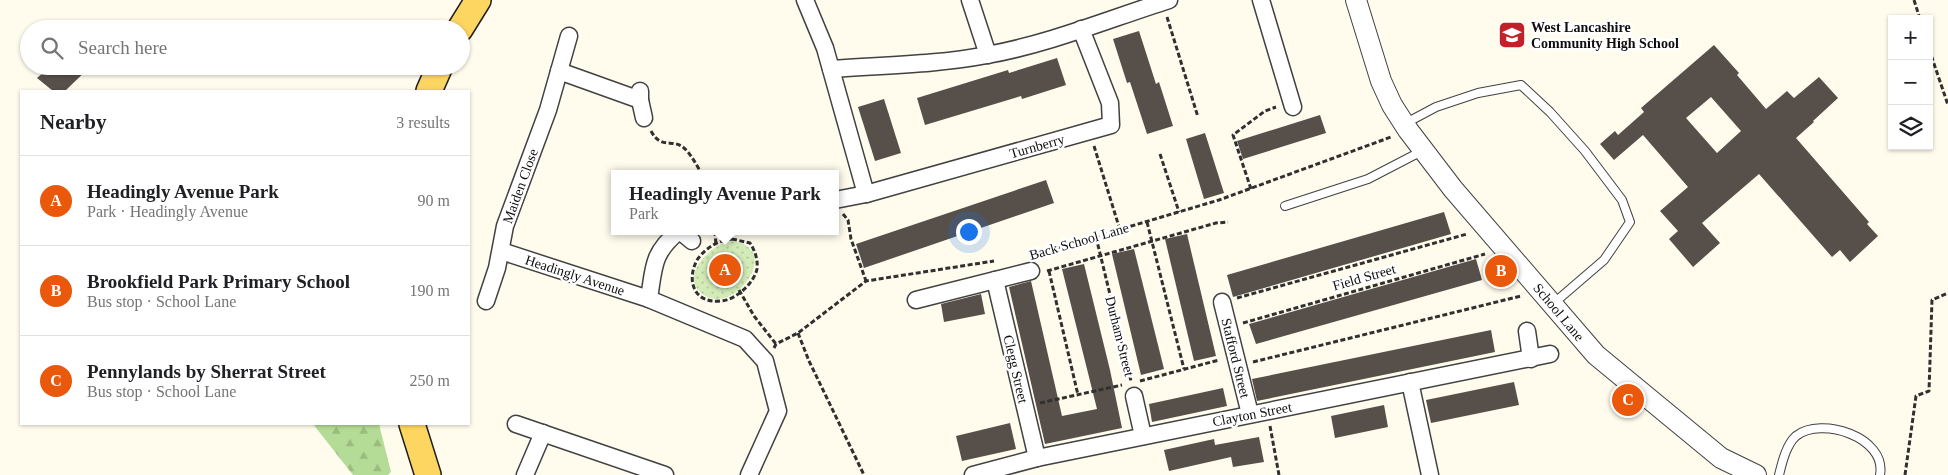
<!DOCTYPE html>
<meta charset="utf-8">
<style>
:root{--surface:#fff;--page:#f6f6f6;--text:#202124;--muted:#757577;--line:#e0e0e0;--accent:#ea580c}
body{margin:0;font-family:"Times New Roman",serif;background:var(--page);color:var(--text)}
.controls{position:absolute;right:15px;top:15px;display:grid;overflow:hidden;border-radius:0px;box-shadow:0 1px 4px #0004}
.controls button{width:45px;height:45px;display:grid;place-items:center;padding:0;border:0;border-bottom:1px solid var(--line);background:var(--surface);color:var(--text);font:25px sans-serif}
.you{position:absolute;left:968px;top:231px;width:18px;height:18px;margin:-12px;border:4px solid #fff;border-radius:50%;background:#1a73e8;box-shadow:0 0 0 8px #1a73e833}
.badge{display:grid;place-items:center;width:32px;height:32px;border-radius:50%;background:var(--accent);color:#fff;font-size:16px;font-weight:700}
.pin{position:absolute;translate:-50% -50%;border:2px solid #fff;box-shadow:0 1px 5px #0006}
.popup{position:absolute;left:611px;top:170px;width:228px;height:65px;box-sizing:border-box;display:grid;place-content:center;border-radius:0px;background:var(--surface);filter:drop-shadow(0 1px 4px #0005);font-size:16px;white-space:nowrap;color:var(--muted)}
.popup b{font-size:19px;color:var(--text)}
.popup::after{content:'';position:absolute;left:50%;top:100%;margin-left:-10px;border:10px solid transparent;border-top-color:var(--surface)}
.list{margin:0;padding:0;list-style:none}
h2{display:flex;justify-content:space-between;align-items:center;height:65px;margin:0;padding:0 20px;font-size:21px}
h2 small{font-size:16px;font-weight:400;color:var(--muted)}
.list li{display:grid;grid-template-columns:32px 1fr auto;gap:15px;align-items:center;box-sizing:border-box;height:90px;padding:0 20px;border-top:1px solid var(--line)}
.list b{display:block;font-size:19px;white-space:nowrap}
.list p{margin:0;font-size:16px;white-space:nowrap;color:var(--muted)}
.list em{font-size:16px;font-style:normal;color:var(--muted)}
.icon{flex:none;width:28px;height:28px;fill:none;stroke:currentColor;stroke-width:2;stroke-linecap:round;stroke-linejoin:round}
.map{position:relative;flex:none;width:1948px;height:475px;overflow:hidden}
.search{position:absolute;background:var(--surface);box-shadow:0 1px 4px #0004;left:20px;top:20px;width:450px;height:55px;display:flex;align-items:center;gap:12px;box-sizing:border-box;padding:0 18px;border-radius:28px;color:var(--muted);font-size:19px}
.panel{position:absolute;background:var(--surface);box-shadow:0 1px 4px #0004;left:20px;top:90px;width:450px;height:335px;border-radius:0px}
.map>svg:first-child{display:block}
</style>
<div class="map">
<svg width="1948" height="475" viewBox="0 0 1948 475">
<defs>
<pattern id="forest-firs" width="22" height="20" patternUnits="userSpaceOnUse" patternTransform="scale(1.25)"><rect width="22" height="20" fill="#b5dc96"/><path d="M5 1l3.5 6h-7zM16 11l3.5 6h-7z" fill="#9abc80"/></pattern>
<pattern id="park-dots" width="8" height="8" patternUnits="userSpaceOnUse" patternTransform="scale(1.25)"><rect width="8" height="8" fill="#d2ebb7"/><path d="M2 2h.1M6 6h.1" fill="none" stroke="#b3c89c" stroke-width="1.8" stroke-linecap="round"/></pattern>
</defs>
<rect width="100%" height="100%" fill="#fffcee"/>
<!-- forest -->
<polygon fill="url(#forest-firs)" points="313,424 379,424 391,472 388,475 353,475"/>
<!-- park -->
<path fill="url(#park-dots)" d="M 731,241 C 784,246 736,316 704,295 C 677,278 710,244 731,241 Z"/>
<!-- building -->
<g fill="#574f4a" fill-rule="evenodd">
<polygon points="1139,31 1156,84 1159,82 1173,126 1147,134 1130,82 1127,83 1113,39"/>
<path d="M 1714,45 L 1739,73 L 1737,75 L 1766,109 L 1787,91 L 1794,98 L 1819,77 L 1838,98 L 1813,121 L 1814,122 L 1796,138 L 1869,222 L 1867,224 L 1878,236 L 1850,262 L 1840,250 L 1832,257 L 1759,174 L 1702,223 L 1720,243 L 1693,267 L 1669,239 L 1678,231 L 1660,211 L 1688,187 L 1643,135 L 1614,160 L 1600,144 L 1615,131 L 1618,135 L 1644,112 L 1641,108 ZM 1711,97 L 1741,131 L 1717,153 L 1686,118 Z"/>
<polygon points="1057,58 1066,85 1022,99 1021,96 925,125 917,98 1008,70 1009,73"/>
<polygon points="51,66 91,66 65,91 53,91 37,78"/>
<polygon points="884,99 901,153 875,161 858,107"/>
<polygon points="1320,115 1326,133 1243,159 1237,141"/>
<polygon points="1205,133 1224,193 1204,199 1186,139"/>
<polygon points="1046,180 1054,203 864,268 856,244"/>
<polygon points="1444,212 1451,234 1233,297 1227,275"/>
<polygon points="1187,234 1216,356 1194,361 1165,239"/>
<polygon points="1134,249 1164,369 1141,375 1112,254"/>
<polygon points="1476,259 1482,280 1256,344 1249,324"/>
<polygon points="1084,264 1110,370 1122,428 1045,444 1009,287 1031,281 1062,416 1097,409 1062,269"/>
<polygon points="981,294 985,314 944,322 941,304"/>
<polygon points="1491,330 1495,352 1257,401 1252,379"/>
<polygon points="1514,382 1519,405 1431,423 1426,400"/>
<polygon points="1223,388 1227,406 1152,422 1149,404"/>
<polygon points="1384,405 1388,427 1335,438 1331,416"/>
<polygon points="1010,423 1016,449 962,461 956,436"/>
<polygon points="1259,437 1264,462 1233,467 1231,457 1169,471 1164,450 1214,439 1215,445"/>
</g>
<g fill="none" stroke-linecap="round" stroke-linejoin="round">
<!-- service casing -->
<g stroke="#414141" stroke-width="10">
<g id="service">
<polyline points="1406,123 1436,107 1478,93 1521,85 1550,112 1585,151 1622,200 1630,222 1604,260 1554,303"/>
<polyline points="1285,206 1368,179 1422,151"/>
<path d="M 1779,475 C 1782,463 1786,445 1796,436 C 1821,416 1887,437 1880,475"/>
</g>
</g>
<!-- minor casing -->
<g stroke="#414141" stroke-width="19">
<g id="minor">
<polyline points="805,0 825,48 866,194"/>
<polyline points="970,0 988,55"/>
<polyline points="1261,0 1293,107"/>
<path d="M 831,69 C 882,65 935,65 987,55 C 1049,44 1109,19 1169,0"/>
<polyline points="559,71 640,100"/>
<polyline points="640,91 640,100 644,118"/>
<polyline points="835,200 866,194 1111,125 1110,103 1081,29"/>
<polyline points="680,231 692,241"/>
<polyline points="501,251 649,299 745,339 765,361 778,411 749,475"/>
<polyline points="995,280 1037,458"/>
<path d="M 649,299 C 654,267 652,253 679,231"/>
<polyline points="916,300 1031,271"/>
<polyline points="486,301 497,268 505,226 548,110 569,36"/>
<polyline points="1222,302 1250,414"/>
<polyline points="1527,331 1531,359"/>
<polyline points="1410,382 1430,475"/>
<polyline points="1134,396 1143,436"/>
<polyline points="516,424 665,475"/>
<polyline points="525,475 543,433"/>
<polyline points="973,475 1037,458 1550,354"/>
</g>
</g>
<!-- tertiary casing -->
<g stroke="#414141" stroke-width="22">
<polyline id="tertiary" points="1356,0 1381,81 1392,105 1408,130 1453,189 1596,355 1721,458 1756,475"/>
</g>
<!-- primary casing -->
<g stroke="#1f1f1f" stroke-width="28">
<g id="primary">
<polyline points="460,29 478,0"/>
<polyline points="429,91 440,66"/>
<polyline points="412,424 428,475"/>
</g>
</g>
<!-- path -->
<g stroke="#303030" stroke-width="3" stroke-dasharray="5 2.5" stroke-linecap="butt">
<polyline points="1914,0 1920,19"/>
<polyline points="1167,17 1198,117"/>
<polyline points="1929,49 1948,105"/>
<path d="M 651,131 C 661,150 673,138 684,148 C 691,154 697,166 702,174"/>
<polyline points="1094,146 1120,230"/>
<polyline points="1160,154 1179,212"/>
<polyline points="1251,189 1233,135 1265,111 1276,107"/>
<polyline points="843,214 848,220 851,239 866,281"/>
<polyline points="1147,222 1184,369"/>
<polyline points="715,231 716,246"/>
<polyline points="1096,237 1131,381"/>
<path d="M 732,239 L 750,243 C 755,251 758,259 757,269 C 754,283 736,300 721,301 C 694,304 686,281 697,260 C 705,248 719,240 732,239 Z"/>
<polyline points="1037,254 1219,200 1391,137"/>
<polyline points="1047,271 1216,223 1228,222"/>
<polyline points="1049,271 1078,395"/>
<polyline points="739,290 754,316 776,344"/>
<polyline points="1237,298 1467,234"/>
<polyline points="1243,323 1485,254"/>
<polyline points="798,333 809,361 864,475"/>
<polyline points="774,348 776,344 798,333 866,281 994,261"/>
<polyline points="1253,362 1521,296"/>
<polyline points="1140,381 1219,360"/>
<polyline points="1040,403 1122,385"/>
<polyline points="1270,426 1279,475"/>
<polyline points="1905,475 1916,396 1929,391 1932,300 1948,293"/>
</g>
<!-- service -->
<use href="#service" stroke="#fff" stroke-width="8"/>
<!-- minor -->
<use href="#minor" stroke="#fff" stroke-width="16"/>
<!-- tertiary -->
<use href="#tertiary" stroke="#fff" stroke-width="20"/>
<!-- primary -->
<use href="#primary" stroke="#fcd661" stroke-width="25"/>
</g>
<!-- icons -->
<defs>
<g id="school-square" transform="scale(1.4375)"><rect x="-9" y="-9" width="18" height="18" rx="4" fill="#c2212a" stroke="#fff"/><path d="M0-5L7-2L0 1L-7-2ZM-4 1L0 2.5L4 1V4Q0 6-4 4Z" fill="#fff"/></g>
</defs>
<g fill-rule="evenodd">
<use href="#school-square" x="1512" y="35"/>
</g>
<g text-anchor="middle" stroke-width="5" stroke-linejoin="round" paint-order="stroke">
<!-- poi labels -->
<g font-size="14" font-weight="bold" fill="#0e0e0e" stroke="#fff" text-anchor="start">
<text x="1531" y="32">West Lancashire<tspan x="1531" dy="16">Community High School</tspan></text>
</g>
<!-- street labels -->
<g font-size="14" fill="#0e0e0e" stroke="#fff">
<text transform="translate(1037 146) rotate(-16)" y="5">Turnberry</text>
<text transform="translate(520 186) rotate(-70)" y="5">Maiden Close</text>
<text transform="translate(1079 241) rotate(-16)" y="5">Back School Lane</text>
<text transform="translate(575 275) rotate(18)" y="5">Headingly Avenue</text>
<text transform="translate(1364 277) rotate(-16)" y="5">Field Street</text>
<text transform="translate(1559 312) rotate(50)" y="5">School Lane</text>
<text transform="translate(1120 336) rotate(76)" y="5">Durham Street</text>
<text transform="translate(1236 358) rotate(76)" y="5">Stafford Street</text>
<text transform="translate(1016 369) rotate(77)" y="5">Clegg Street</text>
<text transform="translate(1252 414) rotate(-11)" y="5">Clayton Street</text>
</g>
</g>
</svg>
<div class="controls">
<button>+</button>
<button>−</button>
<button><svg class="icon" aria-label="layers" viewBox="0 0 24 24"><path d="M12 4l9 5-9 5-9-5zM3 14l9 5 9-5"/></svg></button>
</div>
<div class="you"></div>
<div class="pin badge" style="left:725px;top:270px">A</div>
<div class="popup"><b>Headingly Avenue Park</b>Park</div>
<div class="pin badge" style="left:1501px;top:271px">B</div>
<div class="pin badge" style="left:1628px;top:400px">C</div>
<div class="search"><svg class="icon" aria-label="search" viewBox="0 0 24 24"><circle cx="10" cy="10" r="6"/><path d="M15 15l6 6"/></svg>Search here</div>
<section class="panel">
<h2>Nearby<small>3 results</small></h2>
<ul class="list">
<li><span class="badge">A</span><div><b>Headingly Avenue Park</b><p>Park · Headingly Avenue</p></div><em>90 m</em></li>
<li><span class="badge">B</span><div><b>Brookfield Park Primary School</b><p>Bus stop · School Lane</p></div><em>190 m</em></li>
<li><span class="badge">C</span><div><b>Pennylands by Sherrat Street</b><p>Bus stop · School Lane</p></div><em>250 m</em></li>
</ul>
</section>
</div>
